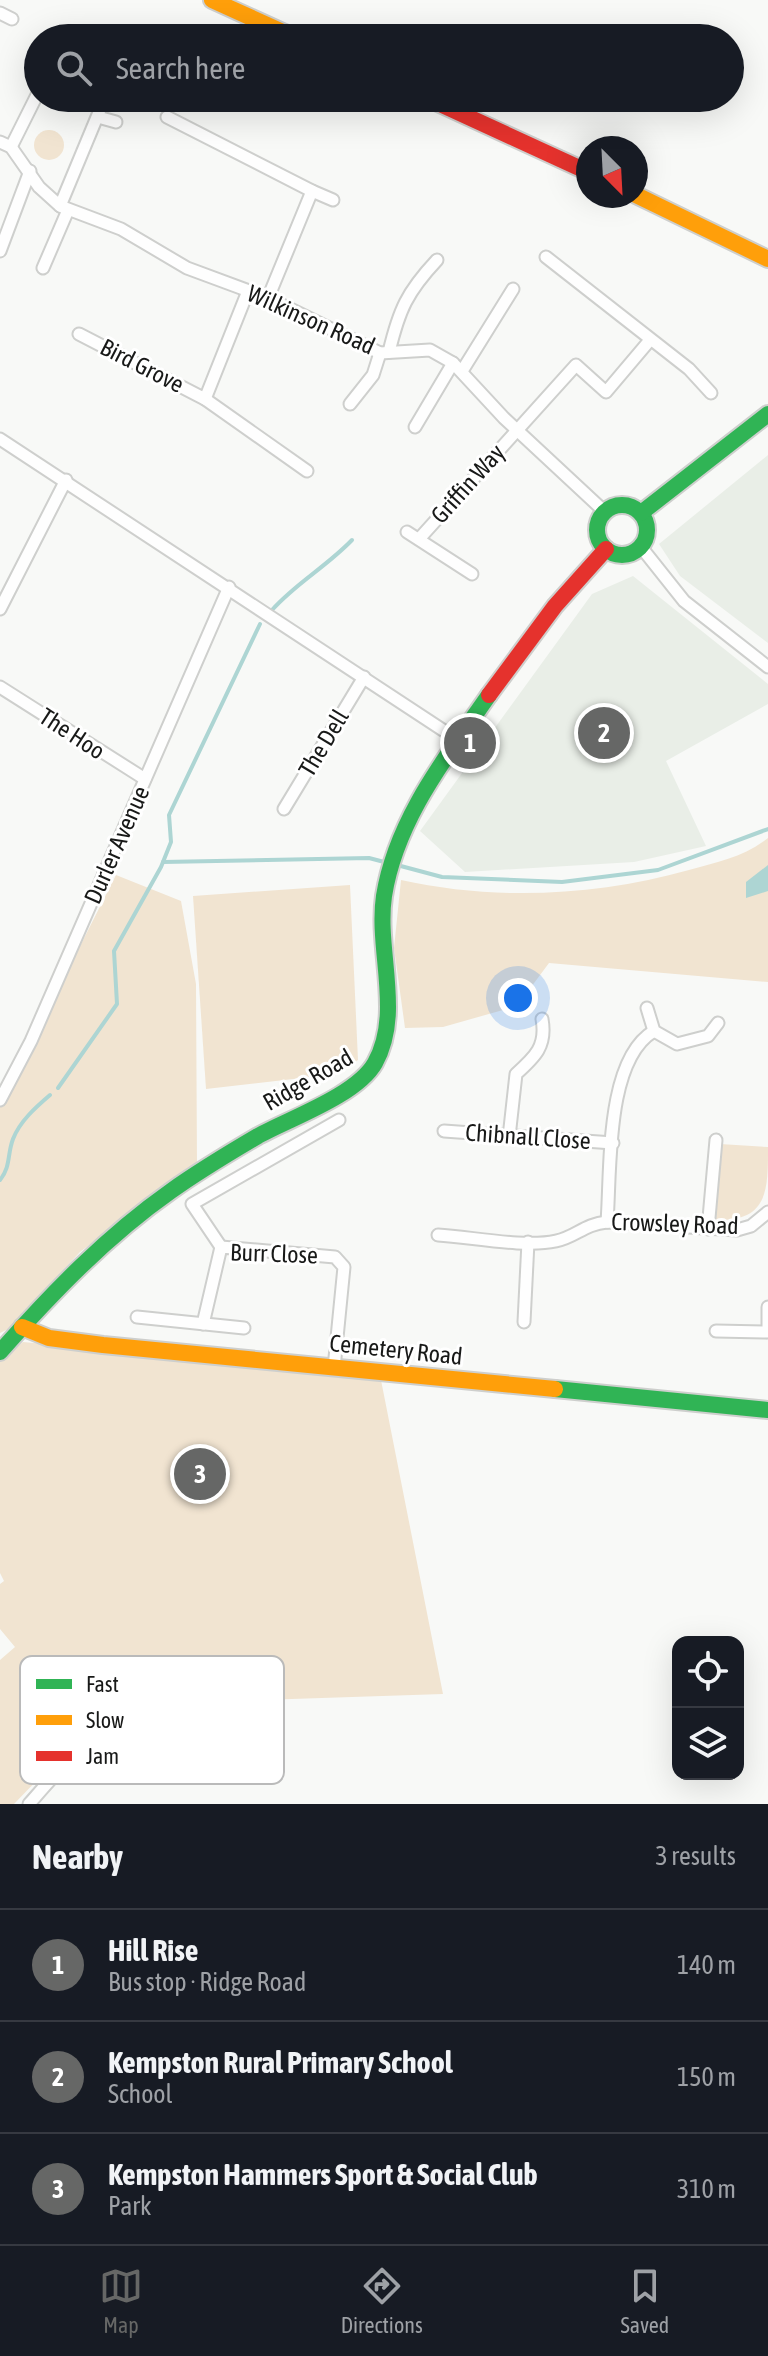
<!DOCTYPE html>
<meta charset="utf-8">
<style>
:root{--surface:#171b24;--page:#20242c;--text:#f1f3f6;--muted:#9ea1a6;--line:#363941;--accent:#666766}
body{margin:0;font-family:"Asap Condensed",sans-serif;background:var(--page);color:var(--text)}
.controls{position:absolute;right:24px;bottom:24px;display:grid;overflow:hidden;border-radius:16px;box-shadow:0 8px 32px #0002}
.controls button{width:72px;height:72px;display:grid;place-items:center;padding:0;border:0;border-bottom:2px solid var(--line);background:var(--surface);color:var(--text);font:40px sans-serif}
.compass{position:absolute;left:576px;top:136px;width:72px;height:72px;border-radius:50%;background:var(--surface);box-shadow:0 8px 32px #0002;rotate:156deg}
.you{position:absolute;left:518px;top:998px;width:28px;height:28px;margin:-20px;border:6px solid #fff;border-radius:50%;background:#1a73e8;box-shadow:0 0 0 12px #1a73e833}
.badge{display:grid;place-items:center;width:52px;height:52px;border-radius:50%;background:var(--accent);color:#fff;font-size:26px;font-weight:700}
.pin{position:absolute;translate:-50% -50%;border:4px solid #fff;box-shadow:0 2px 8px #0006}
.list{margin:0;padding:0;list-style:none}
h2{display:flex;justify-content:space-between;align-items:center;height:104px;margin:0;padding:0 32px;font-size:34px}
h2 small{font-size:26px;font-weight:400;color:var(--muted)}
.list li{display:grid;grid-template-columns:52px 1fr auto;gap:24px;align-items:center;box-sizing:border-box;height:112px;padding:0 32px;border-top:2px solid var(--line)}
.list b{display:block;font-size:30px;white-space:nowrap}
.list p{margin:0;font-size:26px;white-space:nowrap;color:var(--muted)}
.list em{font-size:26px;font-style:normal;color:var(--muted)}
.icon{flex:none;width:44px;height:44px;fill:none;stroke:currentColor;stroke-width:2;stroke-linecap:round;stroke-linejoin:round}
.map{position:relative;flex:none;width:768px;height:1804px;overflow:hidden}
.search{position:absolute;background:var(--surface);box-shadow:0 8px 32px #0002;left:24px;right:24px;top:24px;height:88px;display:flex;align-items:center;gap:20px;box-sizing:border-box;padding:0 28px;border-radius:44px;color:var(--muted);font-size:30px}
.sheet{height:440px;background:var(--surface)}
nav{display:flex;justify-content:space-around;align-items:center;box-sizing:border-box;height:112px;border-top:2px solid var(--line);background:var(--surface);font-size:22px;color:var(--muted)}
nav a{display:grid;justify-items:center;gap:4px}
nav .on{color:var(--accent)}
.map>svg:first-child{display:block}
</style>
<div class="map">
<svg width="768" height="1804" viewBox="0 0 768 1804">
<rect width="100%" height="100%" fill="#f8f9f7"/>
<!-- built -->
<g fill="#e9eee7">
<polygon points="768,455 768,643 680,576 659,544"/>
<polygon points="633,576 768,684 768,704 666,761 706,846 634,862 465,872 420,831 592,594"/>
</g>
<!-- green -->
<g fill="#f1e4d1">
<circle cx="49" cy="145" r="15"/>
<path d="M 768,838 L 768,982 L 549,963 L 517,1006 L 443,1027 L 405,1028 L 394,948 L 401,880 C 496,901 596,896 689,870 C 718,862 744,857 768,838 Z"/>
<polygon points="116,875 181,901 196,984 197,1164 80,1252 8,1329 0,1333 0,1104"/>
<polygon points="350,885 358,1060 337,1074 206,1089 193,896"/>
<path d="M 720,1144 L 768,1147 C 768,1191 768,1222 715,1220 Z"/>
<polygon points="23,1342 380,1375 443,1694 202,1702 135,1710 75,1741 14,1804 0,1804 0,1660 15,1647 0,1629 0,1584 4,1581 0,1573 0,1361"/>
</g>
<!-- water -->
<polygon fill="#add5d3" points="768,865 768,891 746,898 746,882"/>
<g fill="none" stroke-linecap="round" stroke-linejoin="round">
<!-- stream -->
<g stroke="#add5d3" stroke-width="4">
<path d="M 272,610 C 296,583 326,567 352,540"/>
<polyline points="163,862 369,858 388,863"/>
<polyline points="397,865 442,877 562,882 658,870 768,829"/>
<polyline points="58,1088 117,1004 114,951 161,867 171,842 169,815 260,624"/>
<path d="M 0,1180 C 11,1166 7,1155 13,1139 C 20,1121 36,1107 50,1095"/>
</g>
<!-- street casing -->
<g stroke="#cecfcd" stroke-width="15">
<g id="street">
<polyline points="0,13 12,19"/>
<polyline points="98,117 116,122"/>
<polyline points="167,117 312,191 268,298"/>
<polyline points="0,142 11,147 39,187 60,206 121,229 187,268 268,298 380,353 430,350 453,363 504,418 605,512"/>
<polyline points="11,147 38,93"/>
<polyline points="312,191 333,200"/>
<polyline points="60,206 102,105"/>
<polyline points="0,251 30,171"/>
<polyline points="546,257 689,369 711,393"/>
<polyline points="43,268 68,210"/>
<polyline points="79,334 205,399 248,291"/>
<path d="M 389,352 C 399,310 407,292 437,260"/>
<polyline points="462,371 513,289"/>
<polyline points="205,399 307,471"/>
<polyline points="350,404 373,375 380,353"/>
<polyline points="415,427 453,363"/>
<polyline points="0,439 458,740"/>
<polyline points="407,532 472,574"/>
<polyline points="419,539 576,365 606,392 650,340"/>
<polyline points="641,547 684,601 768,667"/>
<polyline points="0,609 66,480"/>
<polyline points="0,687 145,779"/>
<polyline points="284,809 364,677"/>
<polyline points="647,1008 654,1031 677,1044 708,1036 718,1023"/>
<polyline points="0,1100 31,1041 229,587"/>
<polyline points="444,1131 613,1143"/>
<path d="M 509,1137 L 516,1074 C 535,1057 547,1046 542,1019"/>
<path d="M 607,1222 C 611,1170 605,1060 654,1031"/>
<polyline points="708,1229 716,1140"/>
<path d="M 438,1235 C 472,1237 524,1248 556,1241 C 576,1237 584,1224 607,1222 L 737,1230 L 751,1226 L 768,1212"/>
<polyline points="221,1247 192,1204 339,1120"/>
<polyline points="768,1307 768,1332"/>
<polyline points="137,1317 244,1328"/>
<polyline points="524,1322 528,1242"/>
<polyline points="203,1324 221,1247 335,1257 344,1267 334,1368"/>
<polyline points="716,1331 765,1332"/>
<path d="M 29,1804 C 58,1771 94,1727 138,1714 C 176,1702 223,1705 262,1708"/>
</g>
</g>
<!-- fast casing -->
<g stroke="#cecfcd" stroke-width="20">
<g id="fast">
<circle cx="622" cy="530" r="25"/>
<polyline points="641,513 768,414"/>
<path d="M 0,1352 C 52,1293 107,1236 171,1191 C 199,1171 229,1153 258,1136 C 291,1118 357,1095 375,1063 C 403,1013 376,950 384,896 C 396,820 446,757 489,695"/>
<polyline points="555,1389 768,1410"/>
</g>
</g>
<!-- slow casing -->
<g stroke="#cecfcd" stroke-width="20">
<g id="slow">
<polyline points="212,0 296,38"/>
<polyline points="636,195 768,259"/>
<polyline points="22,1327 49,1338 103,1345 555,1389"/>
</g>
</g>
<!-- jam casing -->
<g stroke="#cecfcd" stroke-width="20">
<g id="jam">
<polyline points="427,98 588,172"/>
<polyline points="489,695 555,606 606,549"/>
</g>
</g>
<!-- street -->
<use href="#street" stroke="#fefefe" stroke-width="11"/>
<!-- fast -->
<use href="#fast" stroke="#30b455" stroke-width="16"/>
<!-- slow -->
<use href="#slow" stroke="#ff9f0a" stroke-width="16"/>
<!-- jam -->
<use href="#jam" stroke="#e5322d" stroke-width="16"/>
</g>
<g text-anchor="middle" stroke-width="6" stroke-linejoin="round" paint-order="stroke">
<!-- street labels -->
<g font-size="24" fill="#181918" stroke="#fff">
<text transform="translate(311 320) rotate(24)" y="8">Wilkinson Road</text>
<text transform="translate(142 366) rotate(27)" y="8">Bird Grove</text>
<text transform="translate(468 484) rotate(-48)" y="8">Griffin Way</text>
<text transform="translate(72 734) rotate(33)" y="8">The Hoo</text>
<text transform="translate(324 743) rotate(-59)" y="8">The Dell</text>
<text transform="translate(117 845) rotate(-66)" y="8">Durler Avenue</text>
<text transform="translate(308 1080) rotate(-30)" y="8">Ridge Road</text>
<text transform="translate(528 1137) rotate(4)" y="8">Chibnall Close</text>
<text transform="translate(675 1224) rotate(2)" y="8">Crowsley Road</text>
<text transform="translate(274 1254) rotate(2)" y="8">Burr Close</text>
<text transform="translate(396 1350) rotate(6)" y="8">Cemetery Road</text>
</g>
</g>
<!-- legend -->
<rect x="20" y="1656" width="264" height="128" rx="12" fill="#fff" stroke="#bababa" stroke-width="2"/>
<rect x="36" y="1679" width="36" height="10" fill="#30b455"/>
<rect x="36" y="1715" width="36" height="10" fill="#ff9f0a"/>
<rect x="36" y="1751" width="36" height="10" fill="#e5322d"/>
<g font-size="22" fill="#181918">
<text x="86" y="1692">Fast</text>
<text x="86" y="1728">Slow</text>
<text x="86" y="1764">Jam</text>
</g>
</svg>
<div class="controls">
<button><svg class="icon" aria-label="locate" viewBox="0 0 24 24"><circle cx="12" cy="12" r="6"/><path d="M12 2v4M12 18v4M2 12h4M18 12h4"/></svg></button>
<button><svg class="icon" aria-label="layers" viewBox="0 0 24 24"><path d="M12 4l9 5-9 5-9-5zM3 14l9 5 9-5"/></svg></button>
</div>
<svg class="compass" viewBox="-18 -18 36 36"><path d="M0-13l5 13h-10z" fill="#e53935"/><path d="M0 13l5-13h-10z" fill="#9ea1a6"/></svg>
<div class="you"></div>
<div class="pin badge" style="left:470px;top:743px">1</div>
<div class="pin badge" style="left:604px;top:733px">2</div>
<div class="pin badge" style="left:200px;top:1474px">3</div>
<div class="search"><svg class="icon" aria-label="search" viewBox="0 0 24 24"><circle cx="10" cy="10" r="6"/><path d="M15 15l6 6"/></svg>Search here</div>
</div>
<section class="sheet">
<h2>Nearby<small>3 results</small></h2>
<ul class="list">
<li><span class="badge">1</span><div><b>Hill Rise</b><p>Bus stop · Ridge Road</p></div><em>140 m</em></li>
<li><span class="badge">2</span><div><b>Kempston Rural Primary School</b><p>School</p></div><em>150 m</em></li>
<li><span class="badge">3</span><div><b>Kempston Hammers Sport &amp; Social Club</b><p>Park</p></div><em>310 m</em></li>
</ul>
</section>
<nav>
<a class="on"><svg class="icon" aria-label="map" viewBox="0 0 24 24"><path d="M3 6l6-2 6 2 6-2v14l-6 2-6-2-6 2zM9 4v14M15 6v14"/></svg>Map</a>
<a><svg class="icon" aria-label="directions" viewBox="0 0 24 24"><path d="M12 3l9 9-9 9-9-9zM9 14v-3h6M13 9l2 2-2 2"/></svg>Directions</a>
<a><svg class="icon" aria-label="saved" viewBox="0 0 24 24"><path d="M7 4h10v16l-5-4-5 4z"/></svg>Saved</a>
</nav>
